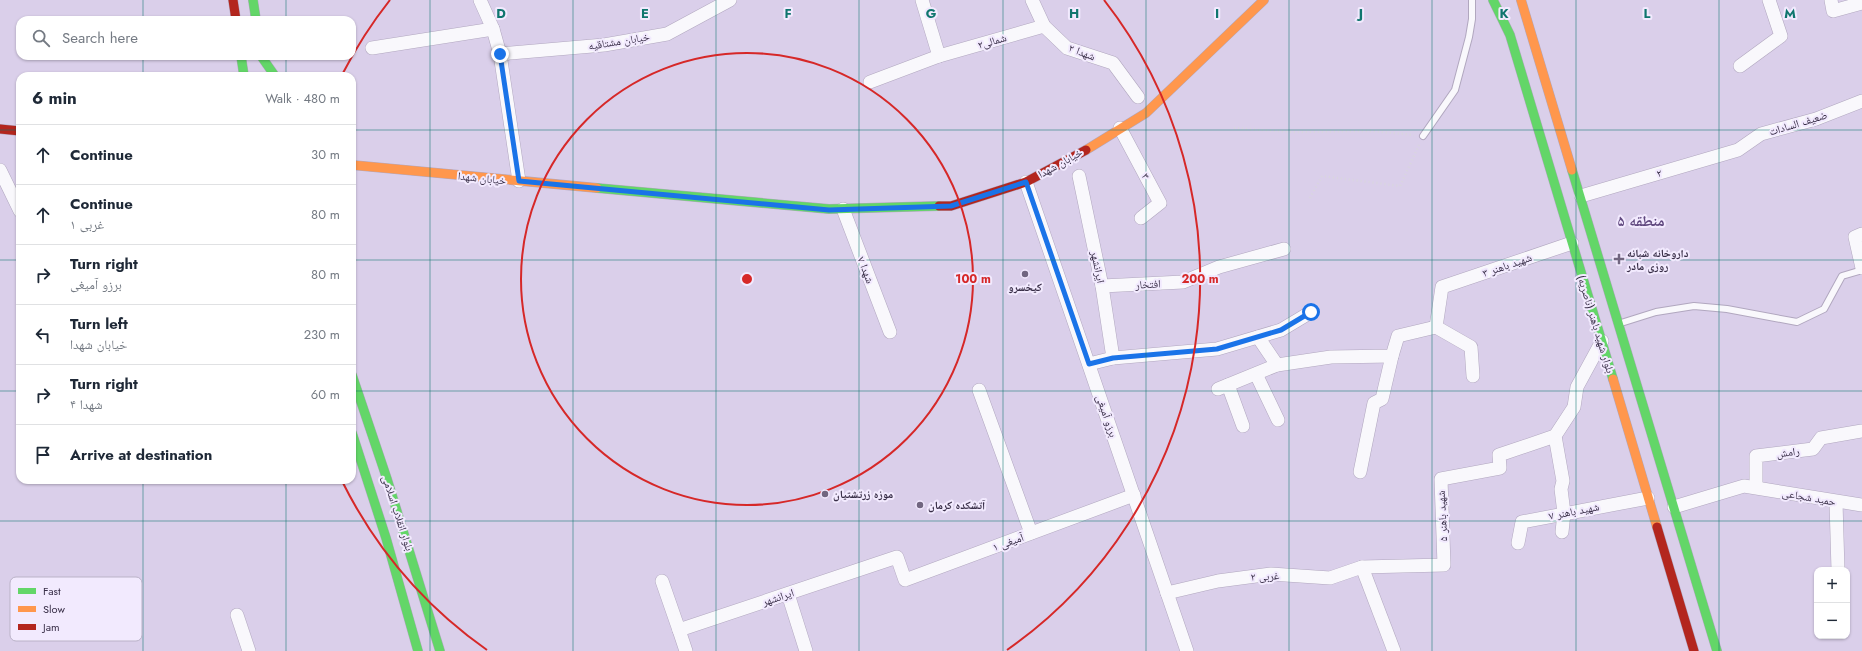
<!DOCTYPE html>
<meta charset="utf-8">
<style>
:root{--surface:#fff;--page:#f2f2f3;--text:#1f2937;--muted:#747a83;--line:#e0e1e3}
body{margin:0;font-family:Jost,"Noto Naskh Arabic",sans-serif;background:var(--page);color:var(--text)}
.controls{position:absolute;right:12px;bottom:12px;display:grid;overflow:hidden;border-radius:8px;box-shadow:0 1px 3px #0004}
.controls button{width:36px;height:36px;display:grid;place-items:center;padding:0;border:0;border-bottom:1px solid var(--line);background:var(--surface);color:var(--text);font:20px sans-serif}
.stop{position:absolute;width:12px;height:12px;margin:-9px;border:3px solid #1a73e8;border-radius:50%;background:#fff}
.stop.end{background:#1a73e8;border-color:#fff;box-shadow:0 1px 4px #0008}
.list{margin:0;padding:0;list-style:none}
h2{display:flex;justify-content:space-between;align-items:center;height:52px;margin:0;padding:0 16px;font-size:17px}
h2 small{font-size:13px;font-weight:400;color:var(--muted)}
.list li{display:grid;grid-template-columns:26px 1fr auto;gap:12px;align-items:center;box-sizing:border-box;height:60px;padding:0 16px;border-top:1px solid var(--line)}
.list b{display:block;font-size:15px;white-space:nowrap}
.list p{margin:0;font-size:13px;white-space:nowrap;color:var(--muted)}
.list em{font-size:13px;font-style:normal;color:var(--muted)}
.icon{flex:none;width:22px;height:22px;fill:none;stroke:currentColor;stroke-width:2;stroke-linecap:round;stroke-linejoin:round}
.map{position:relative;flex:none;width:1862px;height:651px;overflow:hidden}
.search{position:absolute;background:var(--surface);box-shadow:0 1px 3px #0004;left:16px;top:16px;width:340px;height:44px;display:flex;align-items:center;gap:10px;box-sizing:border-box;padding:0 14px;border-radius:12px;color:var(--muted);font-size:15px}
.panel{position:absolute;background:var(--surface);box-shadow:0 1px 3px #0004;left:16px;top:72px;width:340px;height:412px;border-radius:12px}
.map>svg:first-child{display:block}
</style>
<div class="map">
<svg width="1862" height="651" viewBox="0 0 1862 651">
<rect width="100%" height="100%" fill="#dacfea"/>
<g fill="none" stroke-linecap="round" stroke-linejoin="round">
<!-- lane casing -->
<g stroke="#b1a7bf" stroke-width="8">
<g id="lane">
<polyline points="1423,136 1455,90 1469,37 1472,19 1472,0"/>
<polyline points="1621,323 1656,312 1694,306 1727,309 1797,322 1824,309 1842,276 1862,270"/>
</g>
</g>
<!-- street casing -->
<g stroke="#b1a7bf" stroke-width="14">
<g id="street">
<polyline points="480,0 493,29 500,54 519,181"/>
<polyline points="922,0 939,56"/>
<polyline points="1032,0 1044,26 1067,48 1113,63 1138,97"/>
<polyline points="1831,0 1833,11 1862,3"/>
<polyline points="372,48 493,29"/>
<polyline points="500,54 604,45 667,34 730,0"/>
<polyline points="1740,66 1781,36 1769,0"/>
<polyline points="870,82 939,56 1044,26"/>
<polyline points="1120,128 1160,203 1141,218"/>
<polyline points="0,170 20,211"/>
<polyline points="1079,176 1102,286 1113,358"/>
<polyline points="1026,182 1187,651"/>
<polyline points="1581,196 1738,150 1761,134 1816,119 1862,101"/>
<polyline points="843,209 890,332"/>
<polyline points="1862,234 1855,237 1862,268"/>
<polyline points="1102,286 1183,282 1219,267 1284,249"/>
<polyline points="1436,327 1471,347 1473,376"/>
<polyline points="1258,337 1277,365"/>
<polyline points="1089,364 1113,358 1217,349 1281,330 1311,312"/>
<polyline points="1256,374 1278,420"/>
<polyline points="1228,385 1243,426"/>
<polyline points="1218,389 1277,365 1331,357 1392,356 1398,336 1436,327 1442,287 1572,243"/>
<polyline points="979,390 1031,533"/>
<polyline points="1555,436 1563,481 1561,489 1564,513 1562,532"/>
<polyline points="1360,472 1374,403 1382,399 1392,356"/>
<polyline points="1756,487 1756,456 1813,449 1821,438 1862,431"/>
<polyline points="1836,502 1838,570"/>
<polyline points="1674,507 1744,486 1862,505"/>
<polyline points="1518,543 1522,522 1648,498"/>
<polyline points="1362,567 1394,651"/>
<polyline points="662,581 679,630"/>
<polyline points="1167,593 1218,581 1271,574 1330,578 1362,567 1444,565 1441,479 1500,468 1499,455 1555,436 1574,407 1577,387 1602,341"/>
<polyline points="788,594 806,651"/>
<polyline points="237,615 249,651"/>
<polyline points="686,651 679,630 897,557 905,580 1134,495"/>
</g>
</g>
<!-- fast casing -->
<g stroke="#b1a7bf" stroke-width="10">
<g id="fast">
<polyline points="253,0 256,20"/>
<polyline points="1493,0 1510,35 1613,379"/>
<polyline points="241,56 244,76"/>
<polyline points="261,56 275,76"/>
<polyline points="1572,170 1717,651"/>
<polyline points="597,188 829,209 939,206"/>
<polyline points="352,375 387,479 440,651"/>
<polyline points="352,433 386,538 418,651"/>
</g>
</g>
<!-- slow casing -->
<g stroke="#b1a7bf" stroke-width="10">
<g id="slow">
<polyline points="1521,0 1572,170"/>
<polyline points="1086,150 1146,113 1264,0"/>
<polyline points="352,165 597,188"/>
<polyline points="1613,379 1657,527"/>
</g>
</g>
<!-- jam casing -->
<g stroke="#b1a7bf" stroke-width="10">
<g id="jam">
<polyline points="233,0 236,20"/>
<polyline points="0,129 20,131"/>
<polyline points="939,206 951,206 1026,182 1086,150"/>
<polyline points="1657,527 1694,651"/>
</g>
</g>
<!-- path -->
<g stroke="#d9d6de" stroke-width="2.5" stroke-dasharray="1 3" stroke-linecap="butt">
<polyline points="1234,128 1293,132 1371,131 1414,135"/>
<polyline points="1310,198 1322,176 1400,186 1419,145"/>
</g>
<!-- lane -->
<use href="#lane" stroke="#f9f8fc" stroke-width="6"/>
<!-- street -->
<use href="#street" stroke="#f9f8fc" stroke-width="13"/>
<!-- fast -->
<use href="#fast" stroke="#63d668" stroke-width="9"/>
<!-- slow -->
<use href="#slow" stroke="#ff974d" stroke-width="9"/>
<!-- jam -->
<use href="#jam" stroke="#b3261e" stroke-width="9"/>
</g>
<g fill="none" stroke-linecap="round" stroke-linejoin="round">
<!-- route -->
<polyline stroke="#1a73e8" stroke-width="5" points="500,54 519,181 829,210 951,206 1026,182 1089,364 1113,358 1217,349 1281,330 1311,312"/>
</g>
<!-- grid -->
<path fill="none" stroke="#0f766e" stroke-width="1" stroke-opacity="0.55" d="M 143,0 L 143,20M 286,0 L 286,20M 430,0 L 430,651M 573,0 L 573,651M 716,0 L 716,651M 859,0 L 859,651M 1003,0 L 1003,651M 1146,0 L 1146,651M 1289,0 L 1289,651M 1432,0 L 1432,651M 1576,0 L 1576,651M 1719,0 L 1719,651M 143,56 L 143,76M 286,56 L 286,76M 0,130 L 20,130M 352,130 L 1862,130M 0,260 L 20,260M 352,260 L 1862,260M 0,391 L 20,391M 352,391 L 1862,391M 143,480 L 143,651M 286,480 L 286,651M 0,521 L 1862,521"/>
<!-- distance rings -->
<g fill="none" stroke="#d62828" stroke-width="2">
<circle cx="747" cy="279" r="226"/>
<path d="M487 650A453 453 0 0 1 342 481M343 73A453 453 0 0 1 390 0M1104 0A453 453 0 0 1 1007 650"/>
</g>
<!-- markers -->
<g fill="#716680" stroke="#f2eafe" stroke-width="1.5">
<path d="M1617 253h4v4h4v4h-4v4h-4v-4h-4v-4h4z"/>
<circle cx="1025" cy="274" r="4"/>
<circle cx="825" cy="494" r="4"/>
<circle cx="920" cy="505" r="4"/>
</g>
<g text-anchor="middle" stroke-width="4" stroke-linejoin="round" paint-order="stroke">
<!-- street labels -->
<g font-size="11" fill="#382e47" stroke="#f2eafe">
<text transform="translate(619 41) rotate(-9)" y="4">خیابان مشتاقیه</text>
<text transform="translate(992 41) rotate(-16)" y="4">شمالی۲</text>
<text transform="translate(1082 52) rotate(21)" y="4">شهدا ۲</text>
<text transform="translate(1798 123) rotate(-17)" y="4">ضعیف السادات</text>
<text transform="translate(1060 163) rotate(-29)" y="4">خیابان شهدا</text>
<text transform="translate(1659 173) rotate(-16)" y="4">۲</text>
<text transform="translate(1146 176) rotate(62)" y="4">۳</text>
<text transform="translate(482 178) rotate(6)" y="4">خیابان شهدا</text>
<text transform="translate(1507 265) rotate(-19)" y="4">شهید باهنر ۳</text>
<text transform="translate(1098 267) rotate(79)" y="4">ایرانشهر</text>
<text transform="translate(866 270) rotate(69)" y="4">شهدا ۷</text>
<text transform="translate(1148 284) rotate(-3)" y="4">افتخار</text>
<text transform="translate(1596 324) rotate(73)" y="4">بلوار شهید باهنر (ناصریه)</text>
<text transform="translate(1107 416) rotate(71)" y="4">برزو آمیغی</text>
<text transform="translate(1788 452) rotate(-7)" y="4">رامش</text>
<text transform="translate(1809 497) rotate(10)" y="4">حمید شجاعی</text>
<text transform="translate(1574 511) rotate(-11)" y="4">شهید باهنر ۷</text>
<text transform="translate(398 513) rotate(72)" y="4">بلوار انقلاب اسلامی</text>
<text transform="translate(1442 516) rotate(-93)" y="4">شهید باهنر ۵</text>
<text transform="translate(1008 542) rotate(-20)" y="4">آمیغی ۱</text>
<text transform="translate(1265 576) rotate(-3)" y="4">۲ غربی</text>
<text transform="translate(778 597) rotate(-18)" y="4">ایرانشهر</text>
</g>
<!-- poi labels -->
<g font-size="11" font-weight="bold" fill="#382e47" stroke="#f2eafe" text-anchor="start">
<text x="1627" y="257">داروخانه شبانه<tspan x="1627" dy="13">روزی مادر</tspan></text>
<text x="1025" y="291" text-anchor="middle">کیخسرو</text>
<text x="833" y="498">موزه زرتشتیان</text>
<text x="928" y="509">آتشکده کرمان</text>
</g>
<!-- district labels -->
<g font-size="15" font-weight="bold" fill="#5f477e" stroke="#f2eafe">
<text x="1641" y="226">منطقه ۵</text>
</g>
</g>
<!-- legend -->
<rect x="10" y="577" width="132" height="64" rx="6" fill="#f2eafe" stroke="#bab2c7" stroke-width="1"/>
<rect x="18" y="588" width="18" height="6" fill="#63d668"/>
<rect x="18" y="606" width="18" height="6" fill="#ff974d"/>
<rect x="18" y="624" width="18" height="6" fill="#b3261e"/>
<g font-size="11" fill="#382e47">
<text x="43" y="595">Fast</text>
<text x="43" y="613">Slow</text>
<text x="43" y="631">Jam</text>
</g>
<g font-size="13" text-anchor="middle" font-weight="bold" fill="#0f766e" stroke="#f2eafe" stroke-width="4" stroke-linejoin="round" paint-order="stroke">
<text x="501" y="18">D</text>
<text x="645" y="18">E</text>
<text x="788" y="18">F</text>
<text x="931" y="18">G</text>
<text x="1074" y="18">H</text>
<text x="1217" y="18">I</text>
<text x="1361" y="18">J</text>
<text x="1504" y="18">K</text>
<text x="1647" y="18">L</text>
<text x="1790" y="18">M</text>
</g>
<circle cx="747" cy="279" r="6" fill="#d62828" stroke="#f2eafe" stroke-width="2"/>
<g font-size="12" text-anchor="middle" font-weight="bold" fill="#d62828" stroke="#f2eafe" stroke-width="4" stroke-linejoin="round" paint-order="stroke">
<text x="973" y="283">100 m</text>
<text x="1200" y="283">200 m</text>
</g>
</svg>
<div class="controls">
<button>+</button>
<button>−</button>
</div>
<div class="stop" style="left:1311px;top:312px"></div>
<div class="stop end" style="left:500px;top:54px"></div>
<div class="search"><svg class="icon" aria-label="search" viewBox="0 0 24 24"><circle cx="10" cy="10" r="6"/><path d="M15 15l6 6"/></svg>Search here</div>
<section class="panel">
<h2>6 min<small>Walk · 480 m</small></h2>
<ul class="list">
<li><svg class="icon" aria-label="ahead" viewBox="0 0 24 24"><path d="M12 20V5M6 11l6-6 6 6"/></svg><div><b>Continue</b></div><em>30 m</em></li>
<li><svg class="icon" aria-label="ahead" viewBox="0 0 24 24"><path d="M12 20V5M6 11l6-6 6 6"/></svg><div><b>Continue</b><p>۱ غربی</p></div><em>80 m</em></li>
<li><svg class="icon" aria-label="right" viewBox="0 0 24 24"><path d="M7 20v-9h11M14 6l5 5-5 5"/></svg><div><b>Turn right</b><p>برزو آمیغی</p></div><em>80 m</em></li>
<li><svg class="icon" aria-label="left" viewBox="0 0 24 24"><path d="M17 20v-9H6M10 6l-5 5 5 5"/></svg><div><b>Turn left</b><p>خیابان شهدا</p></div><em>230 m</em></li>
<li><svg class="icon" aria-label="right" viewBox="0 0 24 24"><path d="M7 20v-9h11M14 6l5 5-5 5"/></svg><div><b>Turn right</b><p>شهدا ۴</p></div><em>60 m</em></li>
<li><svg class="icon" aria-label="arrive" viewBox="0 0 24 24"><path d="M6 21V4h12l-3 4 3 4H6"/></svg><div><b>Arrive at destination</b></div></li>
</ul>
</section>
</div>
